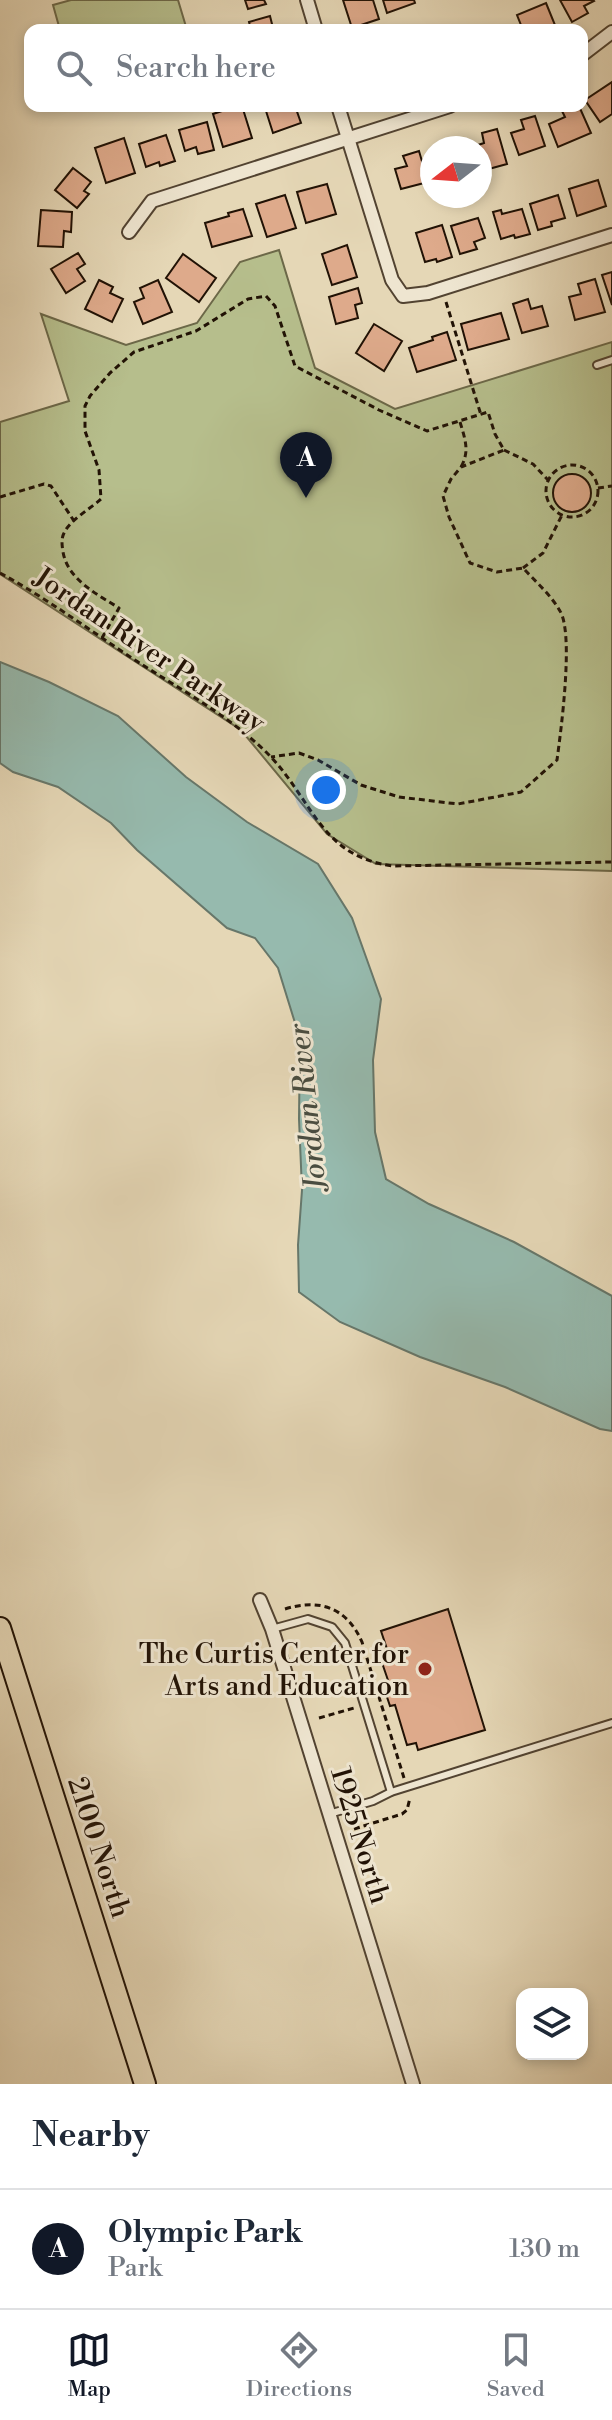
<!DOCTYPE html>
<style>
:root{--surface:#fff;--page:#f2f2f3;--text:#1f2937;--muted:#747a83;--line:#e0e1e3;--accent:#111827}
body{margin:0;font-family:"Libre Bodoni",serif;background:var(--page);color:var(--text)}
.controls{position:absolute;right:24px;bottom:24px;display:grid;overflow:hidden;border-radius:16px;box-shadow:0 4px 12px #0003}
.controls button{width:72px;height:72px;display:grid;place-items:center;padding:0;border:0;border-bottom:2px solid var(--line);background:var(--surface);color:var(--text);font:40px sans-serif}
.compass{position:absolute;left:420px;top:136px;width:72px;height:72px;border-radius:50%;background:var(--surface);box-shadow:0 4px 12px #0003;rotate:253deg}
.you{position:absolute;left:326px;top:790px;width:28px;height:28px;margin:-20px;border:6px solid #fff;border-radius:50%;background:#1a73e8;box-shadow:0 0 0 12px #1a73e833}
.badge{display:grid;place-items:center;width:52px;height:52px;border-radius:50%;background:var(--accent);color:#fff;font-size:26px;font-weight:700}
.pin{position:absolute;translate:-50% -66px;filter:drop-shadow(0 2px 4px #0008)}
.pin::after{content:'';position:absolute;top:42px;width:28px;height:24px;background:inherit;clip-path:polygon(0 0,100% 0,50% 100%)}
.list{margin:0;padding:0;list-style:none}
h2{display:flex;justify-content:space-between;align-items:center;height:104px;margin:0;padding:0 32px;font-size:34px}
h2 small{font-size:26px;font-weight:400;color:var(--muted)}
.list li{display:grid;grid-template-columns:52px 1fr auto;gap:24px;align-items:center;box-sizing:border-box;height:120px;padding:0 32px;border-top:2px solid var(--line)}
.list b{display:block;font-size:30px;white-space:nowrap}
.list p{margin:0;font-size:26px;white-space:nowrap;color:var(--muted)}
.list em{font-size:26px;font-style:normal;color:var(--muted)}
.icon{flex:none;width:44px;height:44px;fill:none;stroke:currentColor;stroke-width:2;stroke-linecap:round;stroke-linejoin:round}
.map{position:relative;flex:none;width:612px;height:2084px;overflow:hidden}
.search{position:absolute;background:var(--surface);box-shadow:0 4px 12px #0003;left:24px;right:24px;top:24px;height:88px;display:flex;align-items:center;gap:20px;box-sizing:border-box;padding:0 28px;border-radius:16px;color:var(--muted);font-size:30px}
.sheet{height:224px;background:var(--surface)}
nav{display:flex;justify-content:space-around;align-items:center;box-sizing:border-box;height:112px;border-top:2px solid var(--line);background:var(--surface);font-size:22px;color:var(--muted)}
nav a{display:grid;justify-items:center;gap:4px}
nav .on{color:var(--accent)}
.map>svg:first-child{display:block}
</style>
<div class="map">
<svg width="612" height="2084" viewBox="0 0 612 2084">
<rect width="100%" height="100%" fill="#e5d7b6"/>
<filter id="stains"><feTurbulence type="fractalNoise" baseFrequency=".0025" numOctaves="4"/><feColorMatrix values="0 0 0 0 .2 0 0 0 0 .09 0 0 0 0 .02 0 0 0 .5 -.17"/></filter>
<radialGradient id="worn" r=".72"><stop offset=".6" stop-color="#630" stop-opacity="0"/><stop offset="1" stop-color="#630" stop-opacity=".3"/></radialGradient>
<!-- green -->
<g fill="#b6be8c" stroke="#6c6848" stroke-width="2">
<polygon points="71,0 178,0 187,30 60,30 53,5"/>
<polygon points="279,250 315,368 395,409 612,342 612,871 376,864 327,834 241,730 0,574 0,422 69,401 41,314 126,345 197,323 240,262"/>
</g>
<!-- water -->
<polygon fill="#96baae" stroke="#67776a" stroke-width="2" points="0,662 49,682 118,716 186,777 247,822 318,864 352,918 381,999 373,1060 375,1132 386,1179 429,1204 514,1242 612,1296 612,1431 600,1429 505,1387 420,1357 340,1322 299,1292 298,1245 302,1190 299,1119 300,1039 278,968 255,938 227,928 137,850 111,823 58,787 13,772 0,763"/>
<!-- building -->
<g fill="#deaa8b" stroke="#211205" stroke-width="2">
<polygon points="245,0 264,0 266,4 248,9"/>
<polygon points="343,0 373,0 379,19 352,28"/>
<polygon points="383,0 414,0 415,3 387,13"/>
<polygon points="560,0 593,0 594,1 584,6 588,13 572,22"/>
<polygon points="546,3 557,30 523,30 517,15"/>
<polygon points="270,16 273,28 281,26 282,30 251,30 249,22"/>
<polygon points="612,82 612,114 600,122 585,100"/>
<polygon points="237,106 242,106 252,138 223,147 213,114"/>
<polygon points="282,106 295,106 301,123 273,133 266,111"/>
<polygon points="573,106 579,106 591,133 558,147 549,124 565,117 562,111"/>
<polygon points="535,116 545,146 519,155 511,133 524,129 521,120"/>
<polygon points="207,122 214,150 198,154 196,147 185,151 179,130"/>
<polygon points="497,129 507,164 485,170 478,145 484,143 482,133"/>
<polygon points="166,135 175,161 160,166 159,162 146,167 139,144"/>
<polygon points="124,138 135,173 106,183 95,148"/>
<polygon points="419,151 428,182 401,189 395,169 407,166 403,156"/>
<polygon points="73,168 91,182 84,191 89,194 77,208 55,190"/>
<polygon points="598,180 606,206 577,216 569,189"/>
<polygon points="327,184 336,214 306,223 297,192"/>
<polygon points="285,195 296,228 267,237 256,204"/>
<polygon points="558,195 565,218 551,222 552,226 538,230 530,204"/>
<polygon points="243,209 252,236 212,247 205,223 229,216 228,213"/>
<polygon points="522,209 530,234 515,238 514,235 501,239 493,212 501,210 502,214"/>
<polygon points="41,210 72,212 71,232 64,231 63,247 38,246"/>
<polygon points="478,218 485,238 474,242 477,249 460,254 451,226"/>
<polygon points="442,225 452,257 437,262 436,259 425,262 416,233"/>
<polygon points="347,245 357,277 332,285 322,254"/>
<polygon points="78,253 85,264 77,269 85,281 66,293 51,269"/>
<polygon points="183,254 216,278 199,302 166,278"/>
<polygon points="612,272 612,305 602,275"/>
<polygon points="595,279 605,312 575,320 569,297 581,294 578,284"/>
<polygon points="99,280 113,287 110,293 123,299 112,322 85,309"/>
<polygon points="158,280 172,312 143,324 134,302 144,298 140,288"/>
<polygon points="358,288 362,303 355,305 358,318 336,324 329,297"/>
<polygon points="528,299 531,309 542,306 548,326 522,333 513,304"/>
<polygon points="501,313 509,339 468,350 461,324"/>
<polygon points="374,324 402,341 384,371 356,353"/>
<polygon points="447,332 456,360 417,372 409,348 433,340 432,337"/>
<circle cx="572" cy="493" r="19"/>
<polygon points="448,1609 485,1730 418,1750 416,1743 407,1745 395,1705 390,1706 384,1688 390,1686 378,1651 387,1649 381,1631"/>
</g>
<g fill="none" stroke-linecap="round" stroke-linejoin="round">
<!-- service casing -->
<g stroke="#524331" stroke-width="10">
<g id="service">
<polyline points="597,365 612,360"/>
<polyline points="272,1629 308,1619 332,1627 345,1643 391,1792"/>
<polyline points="329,1814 373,1801 391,1792 612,1723"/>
</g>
</g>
<!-- minor casing -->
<g stroke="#524331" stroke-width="16">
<g id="minor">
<polyline points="307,0 316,30"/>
<polyline points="582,55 612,32"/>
<polyline points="338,106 392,280 403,296 428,293 612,235"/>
<polyline points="129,232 152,201 450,106"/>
<polyline points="260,1600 272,1629 413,2084"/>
</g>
</g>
<!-- trunk casing -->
<g stroke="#211205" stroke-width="24">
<polyline id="trunk" points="0,1628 145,2084"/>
</g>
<!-- path -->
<g stroke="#211205" stroke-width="3" stroke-dasharray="6 4" stroke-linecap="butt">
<polyline points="446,302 481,415"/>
<path d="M 460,422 C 465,439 470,451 461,467"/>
<polyline points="504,450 533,464 548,480"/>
<circle cx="572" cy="491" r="26"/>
<polyline points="598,488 612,486"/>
<polyline points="0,497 44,484 51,486 74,521"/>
<polyline points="523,568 543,553 562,515"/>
<path d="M 0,573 C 48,599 92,632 138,662 C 183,691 233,718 271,757 C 313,802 322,857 393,866 L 612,862"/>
<path d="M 102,638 L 119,608 C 97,594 68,580 63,552 C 62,545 61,539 64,533 C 70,520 90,509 101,499 L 99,470 L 85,431 L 85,406 L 90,396 L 110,373 L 134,352 L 196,331 L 248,299 L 266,296 L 275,306 L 295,366 L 379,410 L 427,431 L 488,412 L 495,434 L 504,450 L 461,467 L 451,479 L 443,496 L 449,517 L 470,563 L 497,572 L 523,568 C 535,581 551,595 560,611 C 574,634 561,730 557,760 L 521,792 L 458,804 L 399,797 L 361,785 L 318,760 L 299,753 L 271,757"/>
<path d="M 285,1609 C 320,1598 347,1608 362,1642 L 404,1778"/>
<polyline points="319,1718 354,1708"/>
<polyline points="354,1829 402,1814 407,1810 410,1798"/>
</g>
<!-- service -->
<use href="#service" stroke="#eee5d0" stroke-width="6"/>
<!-- minor -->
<use href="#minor" stroke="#eee5d0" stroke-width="12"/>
<!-- trunk -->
<use href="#trunk" stroke="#e5d7b6" stroke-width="20"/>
</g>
<!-- markers -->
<circle fill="#8f2418" stroke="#eee5d0" stroke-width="3" cx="425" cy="1669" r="8"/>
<g text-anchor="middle" stroke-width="6" stroke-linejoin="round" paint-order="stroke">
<!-- street labels -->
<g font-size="28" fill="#211205" stroke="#eee5d0">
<text transform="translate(150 649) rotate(34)" y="10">Jordan River Parkway</text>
<text transform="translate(361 1835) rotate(73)" y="10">1925 North</text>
<text transform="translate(100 1847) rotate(72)" y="10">2100 North</text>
</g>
<!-- poi labels -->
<g font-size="28" fill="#211205" stroke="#eee5d0" text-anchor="end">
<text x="409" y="1663">The Curtis Center for<tspan x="409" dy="32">Arts and Education</tspan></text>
</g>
<!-- water labels -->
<g font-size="30" font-style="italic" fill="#4a4d40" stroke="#eee5d0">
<text transform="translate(307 1107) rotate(-96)" y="10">Jordan River</text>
</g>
</g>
<rect width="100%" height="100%" filter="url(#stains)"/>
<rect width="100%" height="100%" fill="url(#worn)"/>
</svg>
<div class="controls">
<button><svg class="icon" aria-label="layers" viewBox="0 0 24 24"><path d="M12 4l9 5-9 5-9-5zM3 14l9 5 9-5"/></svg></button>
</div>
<svg class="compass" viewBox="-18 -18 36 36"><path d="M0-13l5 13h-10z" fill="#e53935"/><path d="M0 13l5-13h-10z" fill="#747a83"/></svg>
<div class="you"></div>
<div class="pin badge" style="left:306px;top:498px">A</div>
<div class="search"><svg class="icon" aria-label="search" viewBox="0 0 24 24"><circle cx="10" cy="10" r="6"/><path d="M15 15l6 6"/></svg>Search here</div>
</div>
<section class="sheet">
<h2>Nearby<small></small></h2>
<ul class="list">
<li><span class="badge">A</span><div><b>Olympic Park</b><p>Park</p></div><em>130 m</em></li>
</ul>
</section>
<nav>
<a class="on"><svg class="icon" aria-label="map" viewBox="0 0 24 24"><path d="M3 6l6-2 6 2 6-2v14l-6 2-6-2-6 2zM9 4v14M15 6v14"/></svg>Map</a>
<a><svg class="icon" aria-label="directions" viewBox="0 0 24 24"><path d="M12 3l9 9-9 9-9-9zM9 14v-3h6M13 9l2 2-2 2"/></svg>Directions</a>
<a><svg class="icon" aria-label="saved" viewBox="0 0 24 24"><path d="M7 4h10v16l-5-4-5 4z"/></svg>Saved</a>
</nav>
